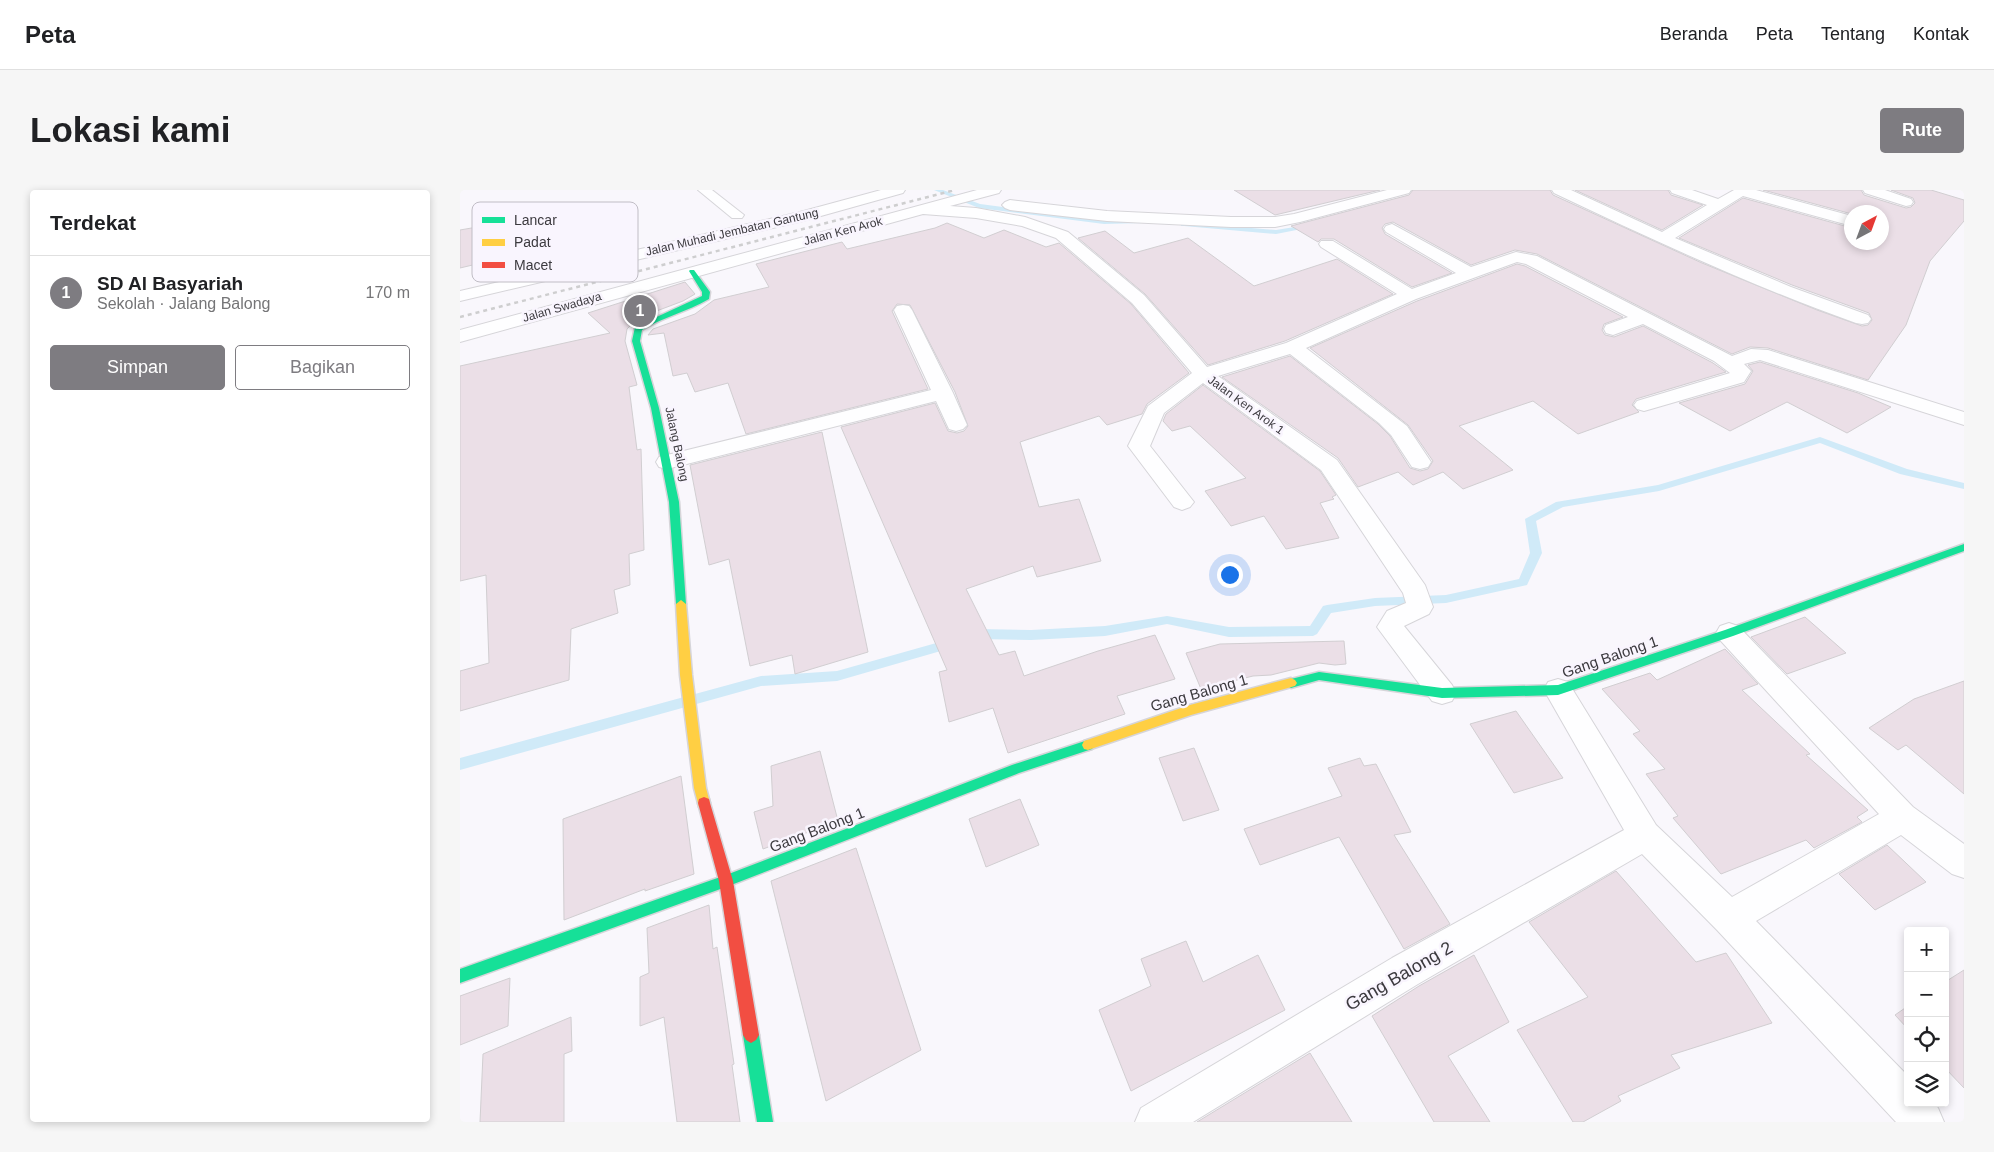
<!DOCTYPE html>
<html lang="id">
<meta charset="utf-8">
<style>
:root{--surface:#fff;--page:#f6f6f6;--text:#202124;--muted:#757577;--line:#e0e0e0;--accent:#7e7c81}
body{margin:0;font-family:Arial,sans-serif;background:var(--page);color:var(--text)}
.controls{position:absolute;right:15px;bottom:15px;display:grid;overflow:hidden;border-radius:5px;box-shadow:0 2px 8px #0003}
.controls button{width:45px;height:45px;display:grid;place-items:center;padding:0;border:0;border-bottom:1px solid var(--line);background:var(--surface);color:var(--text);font:25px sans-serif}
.compass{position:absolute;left:1384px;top:15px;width:45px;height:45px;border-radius:50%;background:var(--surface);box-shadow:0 2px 8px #0003;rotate:41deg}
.you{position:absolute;left:769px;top:384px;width:18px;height:18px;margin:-12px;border:4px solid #fff;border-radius:50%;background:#1a73e8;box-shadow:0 0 0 8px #1a73e833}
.badge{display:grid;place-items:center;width:32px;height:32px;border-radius:50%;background:var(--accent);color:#fff;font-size:16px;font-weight:700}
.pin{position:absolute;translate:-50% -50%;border:2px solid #fff;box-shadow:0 1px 5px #0006}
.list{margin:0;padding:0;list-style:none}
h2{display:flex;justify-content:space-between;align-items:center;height:65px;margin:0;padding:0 20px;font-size:21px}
h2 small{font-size:16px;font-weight:400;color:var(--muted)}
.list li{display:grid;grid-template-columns:32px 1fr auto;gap:15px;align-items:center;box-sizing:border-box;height:75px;padding:0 20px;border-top:1px solid var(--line)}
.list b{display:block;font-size:19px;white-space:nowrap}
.list p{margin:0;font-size:16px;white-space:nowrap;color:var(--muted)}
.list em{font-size:16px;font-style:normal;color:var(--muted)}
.actions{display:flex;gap:10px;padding:15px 20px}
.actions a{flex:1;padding:11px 0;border:1px solid var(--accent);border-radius:5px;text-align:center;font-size:18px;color:var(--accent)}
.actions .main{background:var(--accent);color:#fff}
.icon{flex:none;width:28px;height:28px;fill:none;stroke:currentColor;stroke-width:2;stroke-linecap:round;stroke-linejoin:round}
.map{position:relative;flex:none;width:1504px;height:932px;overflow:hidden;border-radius:5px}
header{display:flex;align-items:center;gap:30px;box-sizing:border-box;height:70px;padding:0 25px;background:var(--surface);border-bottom:1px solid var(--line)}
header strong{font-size:24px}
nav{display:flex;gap:28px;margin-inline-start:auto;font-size:18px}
.intro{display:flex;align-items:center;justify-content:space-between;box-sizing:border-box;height:120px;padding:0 30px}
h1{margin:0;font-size:35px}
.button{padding:12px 22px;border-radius:5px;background:var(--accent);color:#fff;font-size:18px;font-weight:700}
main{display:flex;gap:30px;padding:0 30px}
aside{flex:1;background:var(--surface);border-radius:5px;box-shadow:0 2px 8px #0003}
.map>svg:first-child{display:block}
</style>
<header>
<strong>Peta</strong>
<nav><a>Beranda</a><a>Peta</a><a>Tentang</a><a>Kontak</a></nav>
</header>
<div class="intro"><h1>Lokasi kami</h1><a class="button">Rute</a></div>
<main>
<aside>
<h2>Terdekat<small></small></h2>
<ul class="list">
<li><span class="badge">1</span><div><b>SD Al Basyariah</b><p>Sekolah · Jalang Balong</p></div><em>170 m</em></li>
</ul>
<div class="actions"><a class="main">Simpan</a><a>Bagikan</a></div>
</aside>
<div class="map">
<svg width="1504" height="932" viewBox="0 0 1504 932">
<rect width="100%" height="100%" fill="#f9f7fc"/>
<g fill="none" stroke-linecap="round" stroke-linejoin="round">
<!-- stream -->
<g fill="#d0eaf8" fill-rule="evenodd">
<polygon points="474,0 483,0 520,14 644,30 682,29 686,31 682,33 644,34 519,18"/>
<polygon points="721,32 816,40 853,34 857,36 816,44 724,36 721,36"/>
<polygon points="1360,247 1447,279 1504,293 1504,299 1440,284 1360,253 1199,301 1103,317 1076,331 1082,363 1067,395 986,413 915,416 871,423 857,444 853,446 769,447 707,434 645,446 571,450 519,449 513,451 509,449 507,446 509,443 518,439 571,440 645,436 707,426 769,437 850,436 863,416 867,415 915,408 986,405 1059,389 1070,363 1065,329 1096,312 1198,295"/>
<polygon points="494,448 498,450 500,453 498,456 377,491 301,496 0,580 0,568 301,486 377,481"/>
</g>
</g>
<!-- building -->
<g fill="#ebdfe7" stroke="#d1ced1">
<polygon points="774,0 920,0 815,25"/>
<polygon points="953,0 1090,0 1093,5 1242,73 1357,120 1402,136 1408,135 1412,130 1409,123 1332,95 1219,48 1283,8 1392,38 1392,52 1422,52 1422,22 1392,24 1303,0 1401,0 1404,5 1446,18 1451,17 1455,13 1453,8 1431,0 1471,0 1504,10 1504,31 1470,71 1446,135 1408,190 1308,158 1290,157 1272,164 1077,64 1055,60 1011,75 933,32 925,34 922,38 925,44 992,83 952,97 874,49 861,49 858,52 831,36 949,5"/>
<polygon points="1115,0 1208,0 1211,5 1243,15 1202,40"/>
<polygon points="46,32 59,64 0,78 0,40"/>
<polygon points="487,33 524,48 544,40 586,57 599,53 671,114 729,183 687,214 682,224 647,235 639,226 560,252 579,317 619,309 641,371 577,387 573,376 506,399 539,465 555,461 564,486 638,461 695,445 715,489 657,506 665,524 548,563 533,518 489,532 479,482 487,480 381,237 475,213 488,241 497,243 504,241 508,236 495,202 450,115 437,114 432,121 468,199 286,244 268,193 235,202 227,183 213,186 204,143 188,145 193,139 235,124 254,110 309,97 296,74 382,52 387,59 475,38"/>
<polygon points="645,41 674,63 728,48 794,96 877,69 933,104 825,151 748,175 685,104 618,48"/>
<polygon points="1057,74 1065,76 1163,127 1144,134 1142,140 1145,145 1154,147 1183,136 1253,173 1266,182 1176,209 1172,215 1179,222 1118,244 1073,211 999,236 1053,280 1003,299 983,282 953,295 938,282 898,297 878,268 762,187 830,166 918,234 930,246 950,278 960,281 968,279 973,271 948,235 850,158 957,111"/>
<polygon points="225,92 235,104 223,111 178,128 167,139 165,151 177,195 169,197 177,260 181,259 184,360 169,364 170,395 154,400 158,423 111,439 109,490 0,521 0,481 29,473 26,385 0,391 0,176 150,143 128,123"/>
<polygon points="1300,172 1398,203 1431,217 1387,243 1327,212 1270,241 1219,213 1285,194 1293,181 1288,175"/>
<polygon points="743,195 860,281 876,305 872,307 874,309 860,313 879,348 826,359 804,326 771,336 745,301 786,288 730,236 712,241 703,231 706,224"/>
<polygon points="362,242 408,462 335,484 332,465 290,476 269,369 249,375 230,275"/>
<polygon points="1345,427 1386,463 1327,484 1291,447"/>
<polygon points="884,451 886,474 875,475 859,473 811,485 793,486 741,499 726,463 760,454"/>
<polygon points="1265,459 1298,494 1282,500 1350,564 1346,565 1408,620 1397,627 1402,632 1354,658 1346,650 1261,684 1213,628 1218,626 1186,584 1205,579 1173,544 1180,541 1142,499 1190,483 1197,490"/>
<polygon points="1504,491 1504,604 1446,555 1438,560 1409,538 1454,509"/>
<polygon points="1056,521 1103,588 1054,603 1010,534"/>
<polygon points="734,558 759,620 723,631 699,568"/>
<polygon points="360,561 378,631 303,659 294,622 313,616 311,576"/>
<polygon points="900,568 904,576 916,574 951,642 934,645 990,734 944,759 879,647 800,675 784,639 882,606 868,578"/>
<polygon points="221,586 234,684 185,701 185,699 104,730 103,629"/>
<polygon points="560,609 579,655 526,677 509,629"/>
<polygon points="1427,655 1466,692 1415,720 1379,684"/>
<polygon points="396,658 461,860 366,911 311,691"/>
<polygon points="1156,681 1236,772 1266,763 1312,833 1211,865 1220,878 1158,906 1161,911 1123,932 1113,932 1057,840 1128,807 1069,732"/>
<polygon points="249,715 253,759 257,757 274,874 272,875 280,932 217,932 204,827 180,836 180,787 189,783 187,738"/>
<polygon points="726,751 743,792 798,765 825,820 671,901 639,820 691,796 681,769"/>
<polygon points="1014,765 1049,832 988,866 1030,932 974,932 912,826 959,796"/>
<polygon points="1504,780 1504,898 1485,878 1485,792"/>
<polygon points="50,788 48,836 0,855 0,806"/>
<polygon points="1448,816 1448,839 1435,825"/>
<polygon points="111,827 112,861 104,864 104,932 20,932 23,864"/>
<polygon points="850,863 892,932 737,932"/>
</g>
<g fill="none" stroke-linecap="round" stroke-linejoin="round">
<!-- lane casing -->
<g stroke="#d6d5d9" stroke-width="2">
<polygon id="lane" points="238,0 252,0 284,25 282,28 272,28"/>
</g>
<!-- street casing -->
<g stroke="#d6d5d9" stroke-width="2">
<g id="street">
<polygon points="421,0 445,0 443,3 343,31 0,111 0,101 340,22"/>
<polygon points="517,0 541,0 539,3 490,16 516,18 565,27 608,42 684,105 747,177 826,153 937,104 861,57 859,54 861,51 873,51 952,99 996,83 926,42 924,39 926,36 932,34 1011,77 1056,62 1077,66 1272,166 1291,159 1308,160 1504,222 1504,235 1300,170 1284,174 1291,181 1284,192 1191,219 1184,221 1177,219 1174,215 1177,211 1270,183 1254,171 1183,134 1153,145 1146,143 1144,139 1146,135 1168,127 1066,74 1057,72 956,109 846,158 947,236 971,272 968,277 960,279 952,277 931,245 919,233 830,164 758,186 877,270 965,395 973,417 969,424 944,436 992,495 996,503 992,511 982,514 972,511 917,437 927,421 946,413 943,403 861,280 743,193 704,223 690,256 734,312 730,317 722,320 714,317 668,256 688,216 732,183 672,113 596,48 562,36 516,28 463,24 0,152 0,140"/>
<polygon points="927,0 951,0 949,3 840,32 815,37 771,37 647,31 550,20 545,18 542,15 545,12 550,10 647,21 771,27 815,27 834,24"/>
<path d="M 1092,0 L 1111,0 L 1202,42 L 1247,15 L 1212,3 L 1210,0 L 1232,0 L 1258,9 L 1274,0 L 1296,0 L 1392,26 L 1392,36 L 1283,6 L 1215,48 L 1331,97 L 1408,125 L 1411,129 L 1408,133 L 1402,134 L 1396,133 C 1292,96 1193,50 1094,3 Z"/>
<polygon points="1403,0 1425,0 1451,9 1453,12 1451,15 1446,16 1405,3"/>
<polygon points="443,115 449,116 452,120 493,203 507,235 503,239 496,241 489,239 476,211 207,279 199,277 196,272 199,267 471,200 434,120 437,116"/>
<polygon points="1269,433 1278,436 1453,617 1504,654 1504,688 1492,684 1441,645 1296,731 1448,886 1448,913 1474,913 1478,918 1484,932 1436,932 1257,740 1182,664 958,794 733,932 675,932 681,918 932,768 1164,640 1084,500 1088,492 1098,489 1108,492 1196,635 1272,707 1419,624 1260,450 1256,443 1260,436"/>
</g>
</g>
<!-- fast casing -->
<g stroke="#d6d5d9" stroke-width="3">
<g id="fast">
<path d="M 230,80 L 234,80 L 250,102 L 249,109 C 227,122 203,127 182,140 L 180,151 L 199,218 L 219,312 L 226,414 L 221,418 L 216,414 L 209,312 L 191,218 L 172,151 L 175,137 L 242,106 L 242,102 L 229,81 Z"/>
<polygon points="1504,354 1504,361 1273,446 1098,505 982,508 859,490 831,498 827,496 825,493 827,490 859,482 982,498 1098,495 1265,440"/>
<polygon points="628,550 632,551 634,555 632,559 559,583 266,697 0,793 0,779 266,685 552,575"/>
<polygon points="291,837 296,840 299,845 313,932 297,932 283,845 286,840"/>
</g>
</g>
<!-- slow casing -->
<g stroke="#d6d5d9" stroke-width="3">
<g id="slow">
<polygon points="221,410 226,414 232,485 246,598 250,613 249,617 244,619 239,617 234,598 220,485 216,414"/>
<polygon points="831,488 835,490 837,493 835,496 731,525 628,560 624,559 622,555 624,551 730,515"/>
</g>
</g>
<!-- jam casing -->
<g stroke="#d6d5d9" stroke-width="3">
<polygon id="jam" points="244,607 249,609 250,613 273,691 299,845 296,850 291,853 286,850 283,845 259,691 238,613 239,609"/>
</g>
<!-- lane -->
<use href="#lane" fill="#fefeff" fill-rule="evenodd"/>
<!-- street -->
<use href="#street" fill="#fefeff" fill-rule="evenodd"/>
<!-- fast -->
<use href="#fast" fill="#16e098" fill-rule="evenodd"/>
<!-- slow -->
<use href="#slow" fill="#ffcf43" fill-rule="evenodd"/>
<!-- jam -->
<use href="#jam" fill="#f24e42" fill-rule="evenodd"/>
<!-- rail -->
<polyline stroke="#cececf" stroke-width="2.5" stroke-dasharray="4 4" stroke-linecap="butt" points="0,127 495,0"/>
</g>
<g text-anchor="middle" stroke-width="5" stroke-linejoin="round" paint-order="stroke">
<!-- far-street labels -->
<g font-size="12" fill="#3c3a3f" stroke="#f9f5fe">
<text transform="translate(383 41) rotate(-15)" y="4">Jalan Ken Arok</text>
<text transform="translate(272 42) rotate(-13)" y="4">Jalan Muhadi Jembatan Gantung</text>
<text transform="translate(102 117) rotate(-16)" y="4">Jalan Swadaya</text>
<text transform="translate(786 215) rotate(36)" y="4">Jalan Ken Arok 1</text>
<text transform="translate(217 254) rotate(78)" y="4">Jalang Balong</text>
</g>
<!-- street labels -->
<g font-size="15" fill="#3c3a3f" stroke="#f9f5fe">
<text transform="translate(1150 467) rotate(-19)" y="5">Gang Balong 1</text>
<text transform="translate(739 503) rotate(-16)" y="5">Gang Balong 1</text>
<text transform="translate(357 640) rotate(-21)" y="5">Gang Balong 1</text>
</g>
<!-- near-street labels -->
<g font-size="18" fill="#3c3a3f" stroke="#f9f5fe">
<text transform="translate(939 786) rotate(-30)" y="6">Gang Balong 2</text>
</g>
</g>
<!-- legend -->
<rect x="12" y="12" width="166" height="80" rx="8" fill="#f9f5fe" stroke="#c0bdc5" stroke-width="1"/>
<rect x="22" y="27" width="23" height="6" fill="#16e098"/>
<rect x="22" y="49" width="23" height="7" fill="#ffcf43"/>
<rect x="22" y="72" width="23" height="6" fill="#f24e42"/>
<g font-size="14" fill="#3c3a3f">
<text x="54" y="35">Lancar</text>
<text x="54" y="57">Padat</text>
<text x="54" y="80">Macet</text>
</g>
</svg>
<div class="controls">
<button>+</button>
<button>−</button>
<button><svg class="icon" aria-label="locate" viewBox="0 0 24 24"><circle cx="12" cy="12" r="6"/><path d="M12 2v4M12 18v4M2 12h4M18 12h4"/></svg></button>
<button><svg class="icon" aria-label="layers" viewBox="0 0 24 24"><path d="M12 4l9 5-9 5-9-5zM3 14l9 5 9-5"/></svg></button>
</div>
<svg class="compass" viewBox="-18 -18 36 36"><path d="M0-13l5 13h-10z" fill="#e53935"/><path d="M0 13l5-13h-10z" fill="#757577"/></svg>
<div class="you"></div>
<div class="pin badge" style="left:180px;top:121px">1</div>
</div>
</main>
